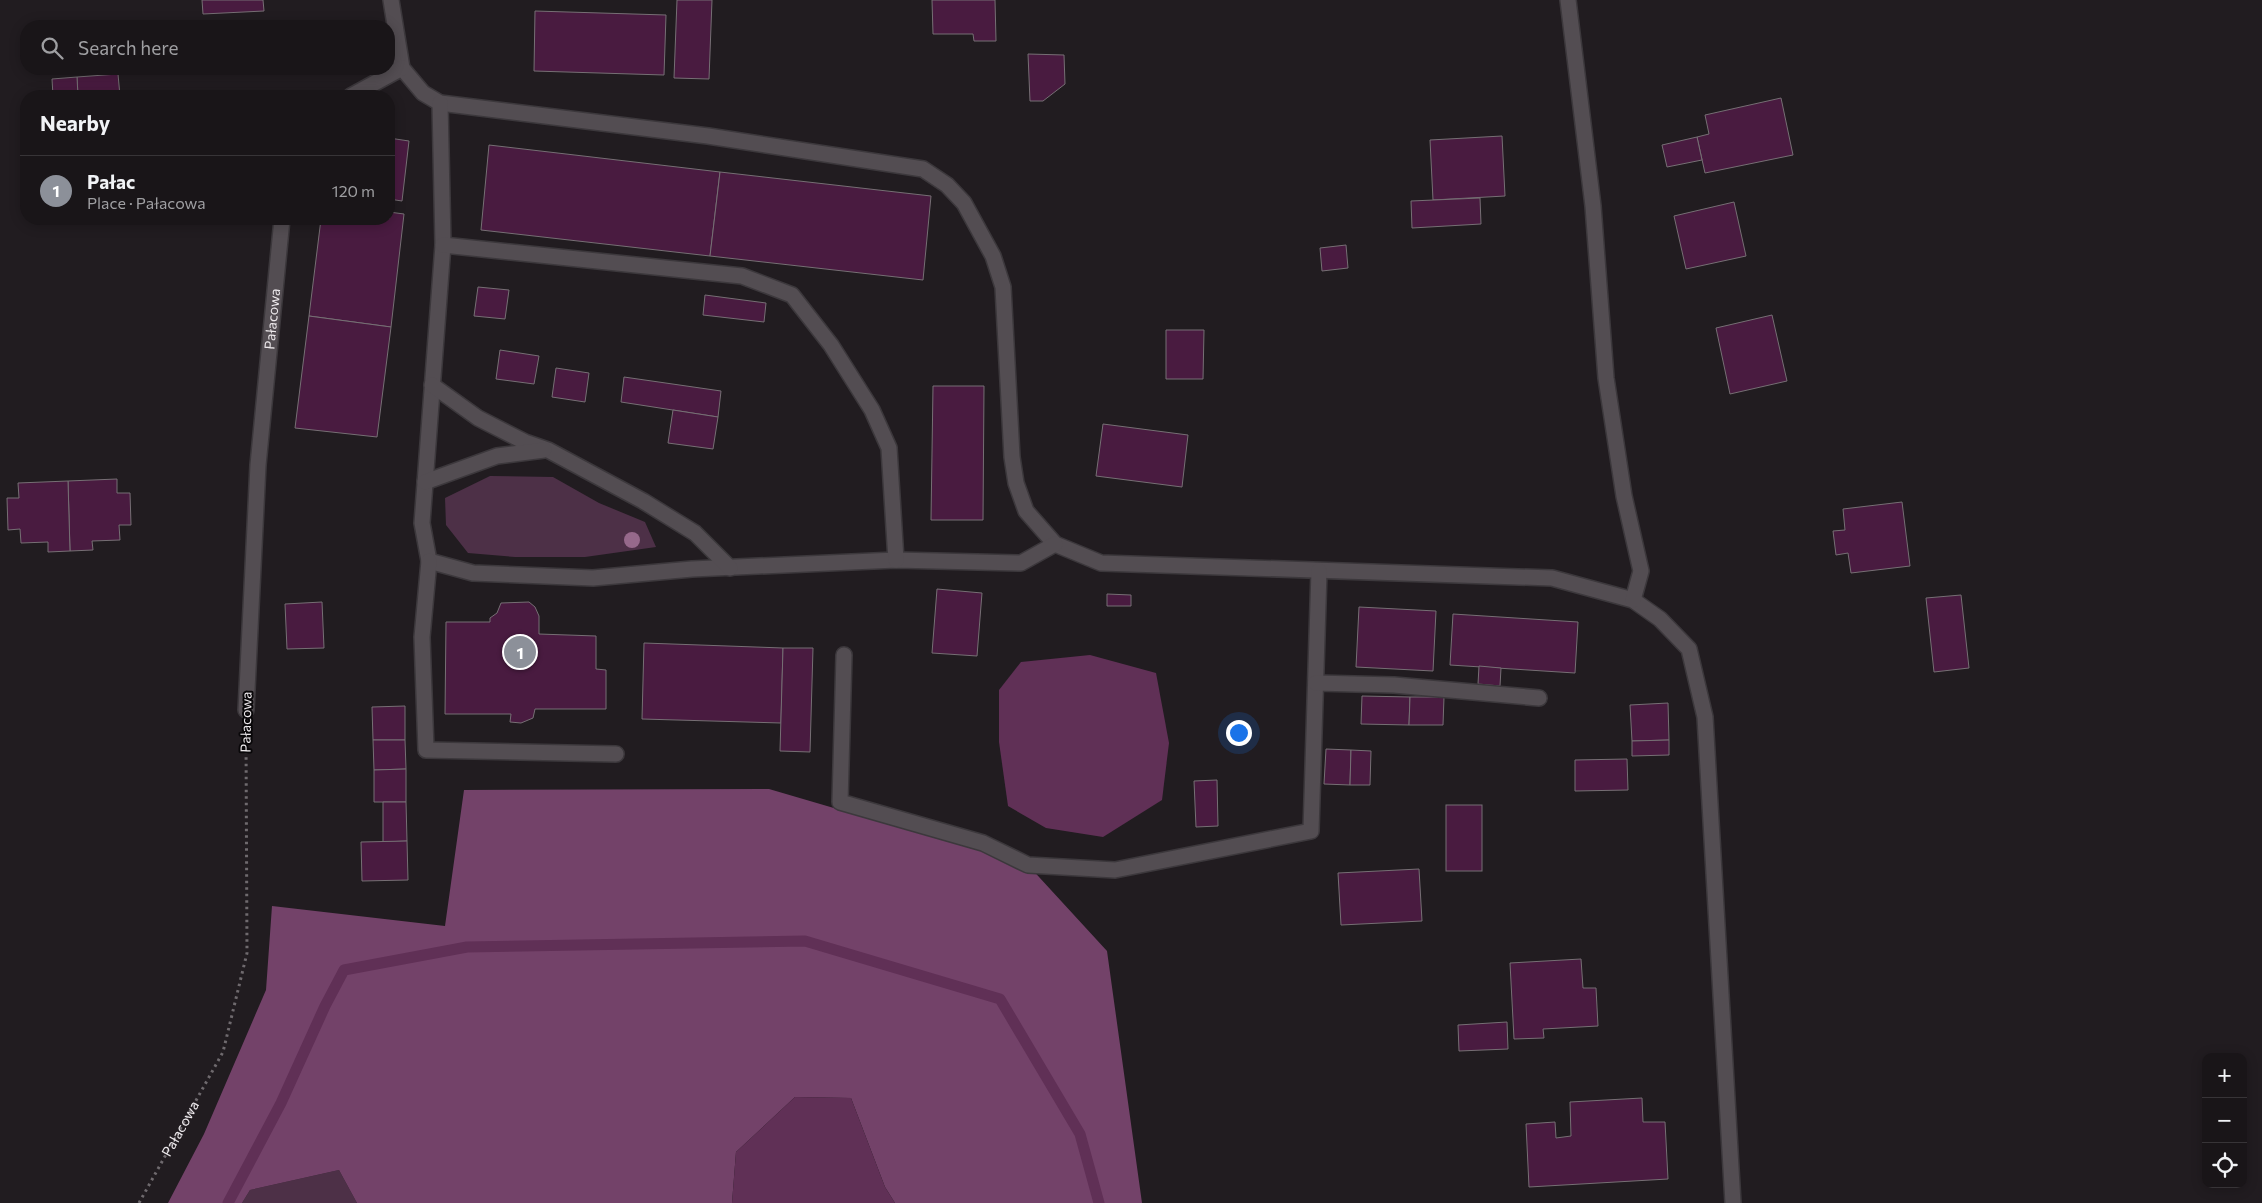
<!DOCTYPE html>
<meta charset="utf-8">
<style>
:root{--surface:#191518;--page:#221e21;--text:#f1f3f6;--muted:#9f9fa2;--line:#373437;--accent:#8c9099}
body{margin:0;font-family:Commissioner,sans-serif;background:var(--page);color:var(--text)}
.controls{position:absolute;right:15px;bottom:15px;display:grid;overflow:hidden;border-radius:10px;box-shadow:0 2px 12px #0003}
.controls button{width:45px;height:45px;display:grid;place-items:center;padding:0;border:0;border-bottom:1px solid var(--line);background:var(--surface);color:var(--text);font:25px sans-serif}
.you{position:absolute;left:1238px;top:732px;width:18px;height:18px;margin:-12px;border:4px solid #fff;border-radius:50%;background:#1a73e8;box-shadow:0 0 0 8px #1a73e833}
.badge{display:grid;place-items:center;width:32px;height:32px;border-radius:50%;background:var(--accent);color:#fff;font-size:16px;font-weight:700}
.pin{position:absolute;translate:-50% -50%;border:2px solid #fff;box-shadow:0 1px 5px #0006}
.list{margin:0;padding:0;list-style:none}
h2{display:flex;justify-content:space-between;align-items:center;height:65px;margin:0;padding:0 20px;font-size:21px}
h2 small{font-size:16px;font-weight:400;color:var(--muted)}
.list li{display:grid;grid-template-columns:32px 1fr auto;gap:15px;align-items:center;box-sizing:border-box;height:70px;padding:0 20px;border-top:1px solid var(--line)}
.list b{display:block;font-size:19px;white-space:nowrap}
.list p{margin:0;font-size:16px;white-space:nowrap;color:var(--muted)}
.list em{font-size:16px;font-style:normal;color:var(--muted)}
.icon{flex:none;width:28px;height:28px;fill:none;stroke:currentColor;stroke-width:2;stroke-linecap:round;stroke-linejoin:round}
.map{position:relative;flex:none;width:2262px;height:1203px;overflow:hidden}
.search{position:absolute;background:var(--surface);box-shadow:0 2px 12px #0003;left:20px;top:20px;width:375px;height:55px;display:flex;align-items:center;gap:12px;box-sizing:border-box;padding:0 18px;border-radius:20px;color:var(--muted);font-size:19px}
.panel{position:absolute;background:var(--surface);box-shadow:0 2px 12px #0003;left:20px;top:90px;width:375px;height:135px;border-radius:20px}
.map>svg:first-child{display:block}
</style>
<div class="map">
<svg width="2262" height="1203" viewBox="0 0 2262 1203">
<rect width="100%" height="100%" fill="#211c20"/>
<!-- green -->
<g fill="#4d3047">
<polygon points="490,476 553,477 599,503 645,522 656,547 585,557 515,557 468,553 446,525 445,498"/>
<polygon points="339,1170 357,1203 242,1203 250,1190"/>
</g>
<!-- forest -->
<polygon fill="#734269" points="769,789 1028,865 1107,951 1142,1203 895,1203 885,1187 851,1098 795,1097 736,1152 732,1203 357,1203 339,1170 250,1190 242,1203 168,1203 204,1134 266,990 272,906 445,926 464,790"/>
<!-- water -->
<g fill="#603056">
<polygon points="1090,655 1156,673 1169,743 1162,800 1103,837 1046,828 1008,806 999,742 999,690 1021,662"/>
<polygon points="795,1097 851,1098 885,1187 895,1203 732,1203 736,1152"/>
</g>
<g fill="none" stroke-linecap="round" stroke-linejoin="round">
<!-- stream -->
<polyline stroke="#603056" stroke-width="11" points="228,1203 281,1103 325,1006 344,970 467,947 805,941 1000,999 1080,1134 1099,1203"/>
</g>
<!-- building -->
<g fill="#491b40" stroke="#766f74">
<polygon points="202,0 263,0 264,11 203,14"/>
<polygon points="677,0 712,0 709,79 674,78"/>
<polygon points="932,0 995,0 996,41 974,41 973,34 933,34"/>
<polygon points="535,11 666,15 664,75 534,71"/>
<polygon points="1028,54 1064,55 1065,84 1043,101 1030,101"/>
<polygon points="118,74 120,96 78,96 77,77"/>
<polygon points="77,77 78,96 53,96 52,79"/>
<polygon points="1781,98 1793,155 1705,173 1697,137 1709,134 1705,115"/>
<polygon points="1502,136 1505,196 1433,200 1430,140"/>
<polygon points="1697,137 1702,160 1667,167 1662,145"/>
<polygon points="389,138 409,141 402,201 389,199"/>
<polygon points="489,145 720,172 710,256 481,230"/>
<polygon points="720,172 931,196 923,280 710,256"/>
<polygon points="1480,198 1481,224 1412,228 1411,201"/>
<polygon points="1734,202 1746,256 1686,269 1674,216"/>
<polygon points="389,212 404,214 391,327 309,316 321,219 389,219"/>
<polygon points="1346,245 1348,268 1322,271 1320,248"/>
<polygon points="478,287 509,290 505,319 474,316"/>
<polygon points="705,295 766,303 764,322 703,315"/>
<polygon points="1772,315 1787,381 1730,394 1716,328"/>
<polygon points="309,316 391,327 377,437 295,428"/>
<polygon points="1166,330 1204,330 1203,379 1166,379"/>
<polygon points="500,350 539,356 534,384 496,379"/>
<polygon points="556,368 589,373 585,402 552,397"/>
<polygon points="624,377 721,391 718,417 621,402"/>
<polygon points="933,386 984,386 983,520 931,520"/>
<polygon points="673,410 718,417 713,449 668,443"/>
<polygon points="1103,424 1188,435 1182,487 1096,476"/>
<polygon points="117,479 117,493 130,493 131,525 119,525 120,540 92,541 93,550 70,551 68,481"/>
<polygon points="68,481 70,551 48,552 48,542 21,543 20,529 8,530 7,498 19,498 18,483"/>
<polygon points="1902,502 1910,566 1851,573 1848,553 1836,555 1833,531 1845,530 1843,509"/>
<polygon points="937,589 982,593 977,656 932,653"/>
<polygon points="1107,594 1131,595 1131,606 1107,606"/>
<polygon points="1961,595 1969,668 1934,672 1926,598"/>
<polygon points="322,602 324,648 287,649 285,604"/>
<polygon points="529,602 535,607 539,616 539,634 596,636 596,669 606,670 606,709 535,709 533,718 521,723 510,722 511,714 445,714 446,622 490,622 490,618 497,613 501,603"/>
<polygon points="1359,607 1436,611 1433,671 1356,667"/>
<polygon points="1453,614 1578,622 1575,673 1450,665"/>
<polygon points="644,643 783,648 781,723 642,719"/>
<polygon points="783,648 813,648 810,752 780,751"/>
<polygon points="1479,666 1501,668 1500,686 1478,684"/>
<polygon points="1362,696 1410,697 1409,725 1361,724"/>
<polygon points="1410,697 1444,697 1443,725 1409,725"/>
<polygon points="1668,703 1669,740 1632,741 1630,705"/>
<polygon points="405,706 405,740 373,740 372,707"/>
<polygon points="373,740 405,740 406,769 374,770"/>
<polygon points="1669,740 1669,755 1632,756 1632,741"/>
<polygon points="1326,749 1351,750 1350,785 1324,784"/>
<polygon points="1351,750 1371,751 1370,785 1350,785"/>
<polygon points="1627,759 1628,790 1575,791 1575,760"/>
<polygon points="406,769 406,802 374,802 374,770"/>
<polygon points="1217,780 1218,826 1196,827 1194,781"/>
<polygon points="383,802 406,802 407,841 383,842"/>
<rect x="1446" y="805" width="36" height="66"/>
<polygon points="407,841 408,880 362,881 361,842"/>
<polygon points="1419,869 1422,921 1341,925 1338,873"/>
<polygon points="1581,959 1583,988 1596,988 1598,1026 1543,1029 1544,1038 1514,1039 1510,963"/>
<polygon points="1507,1022 1508,1049 1459,1051 1458,1025"/>
<polygon points="1642,1098 1643,1122 1665,1122 1668,1179 1529,1187 1526,1124 1555,1122 1556,1138 1571,1136 1570,1102"/>
</g>
<g fill="none" stroke-linecap="round" stroke-linejoin="round">
<!-- minor casing -->
<g stroke="#3c383c" stroke-width="18">
<g id="minor">
<polyline points="391,0 402,68 423,93 440,103 708,136 923,169 947,185 964,203 993,256 1003,287 1012,457 1016,483 1026,511 1055,544 1101,563 1552,578 1633,600 1660,619 1689,649 1705,717 1733,1203"/>
<polyline points="1568,0 1593,206 1606,378 1624,496 1641,571 1633,600"/>
<polyline points="351,96 402,68"/>
<polyline points="440,103 443,245 422,523 429,561 473,573 593,578 692,569 896,560 1021,563 1055,544"/>
<polyline points="443,245 742,276 792,295 831,345 872,410 889,448 896,560"/>
<polyline points="432,385 478,418 525,442 548,450 643,501 695,533 730,568"/>
<polyline points="425,482 497,456 544,450"/>
<polyline points="429,561 422,637 426,750 616,754"/>
<polyline points="844,655 840,802 983,843 1028,865 1115,870 1311,831 1319,571"/>
<polyline points="1316,683 1394,685 1539,698"/>
<path id="s2" d="M 246,710 L 258,465 L 282,219"/>
</g>
</g>
<!-- path -->
<path stroke="#6f6a6e" stroke-width="3" stroke-dasharray="2.5 4" stroke-linecap="butt" id="s1" d="M 139,1203 L 223,1052 L 247,953 L 246,738"/>
<!-- minor -->
<use href="#minor" stroke="#534d52" stroke-width="15"/>
</g>
<!-- trees -->
<circle fill="#96698b" cx="632" cy="540" r="8"/>
<g text-anchor="middle" stroke-width="4" stroke-linejoin="round" paint-order="stroke">
<!-- street labels -->
<g font-size="14" fill="#ece8eb" stroke="#090709">
<text dy="5" stroke="none"><textPath href="#s2" startOffset="392">Pałacowa</textPath></text>
<text transform="translate(246 722) rotate(-89)" y="5">Pałacowa</text>
<text dy="5" stroke="none"><textPath href="#s1" startOffset="85">Pałacowa</textPath></text>
</g>
</g>
</svg>
<div class="controls">
<button>+</button>
<button>−</button>
<button><svg class="icon" aria-label="locate" viewBox="0 0 24 24"><circle cx="12" cy="12" r="6"/><path d="M12 2v4M12 18v4M2 12h4M18 12h4"/></svg></button>
</div>
<div class="you"></div>
<div class="pin badge" style="left:520px;top:652px">1</div>
<div class="search"><svg class="icon" aria-label="search" viewBox="0 0 24 24"><circle cx="10" cy="10" r="6"/><path d="M15 15l6 6"/></svg>Search here</div>
<section class="panel">
<h2>Nearby<small></small></h2>
<ul class="list">
<li><span class="badge">1</span><div><b>Pałac</b><p>Place · Pałacowa</p></div><em>120 m</em></li>
</ul>
</section>
</div>
